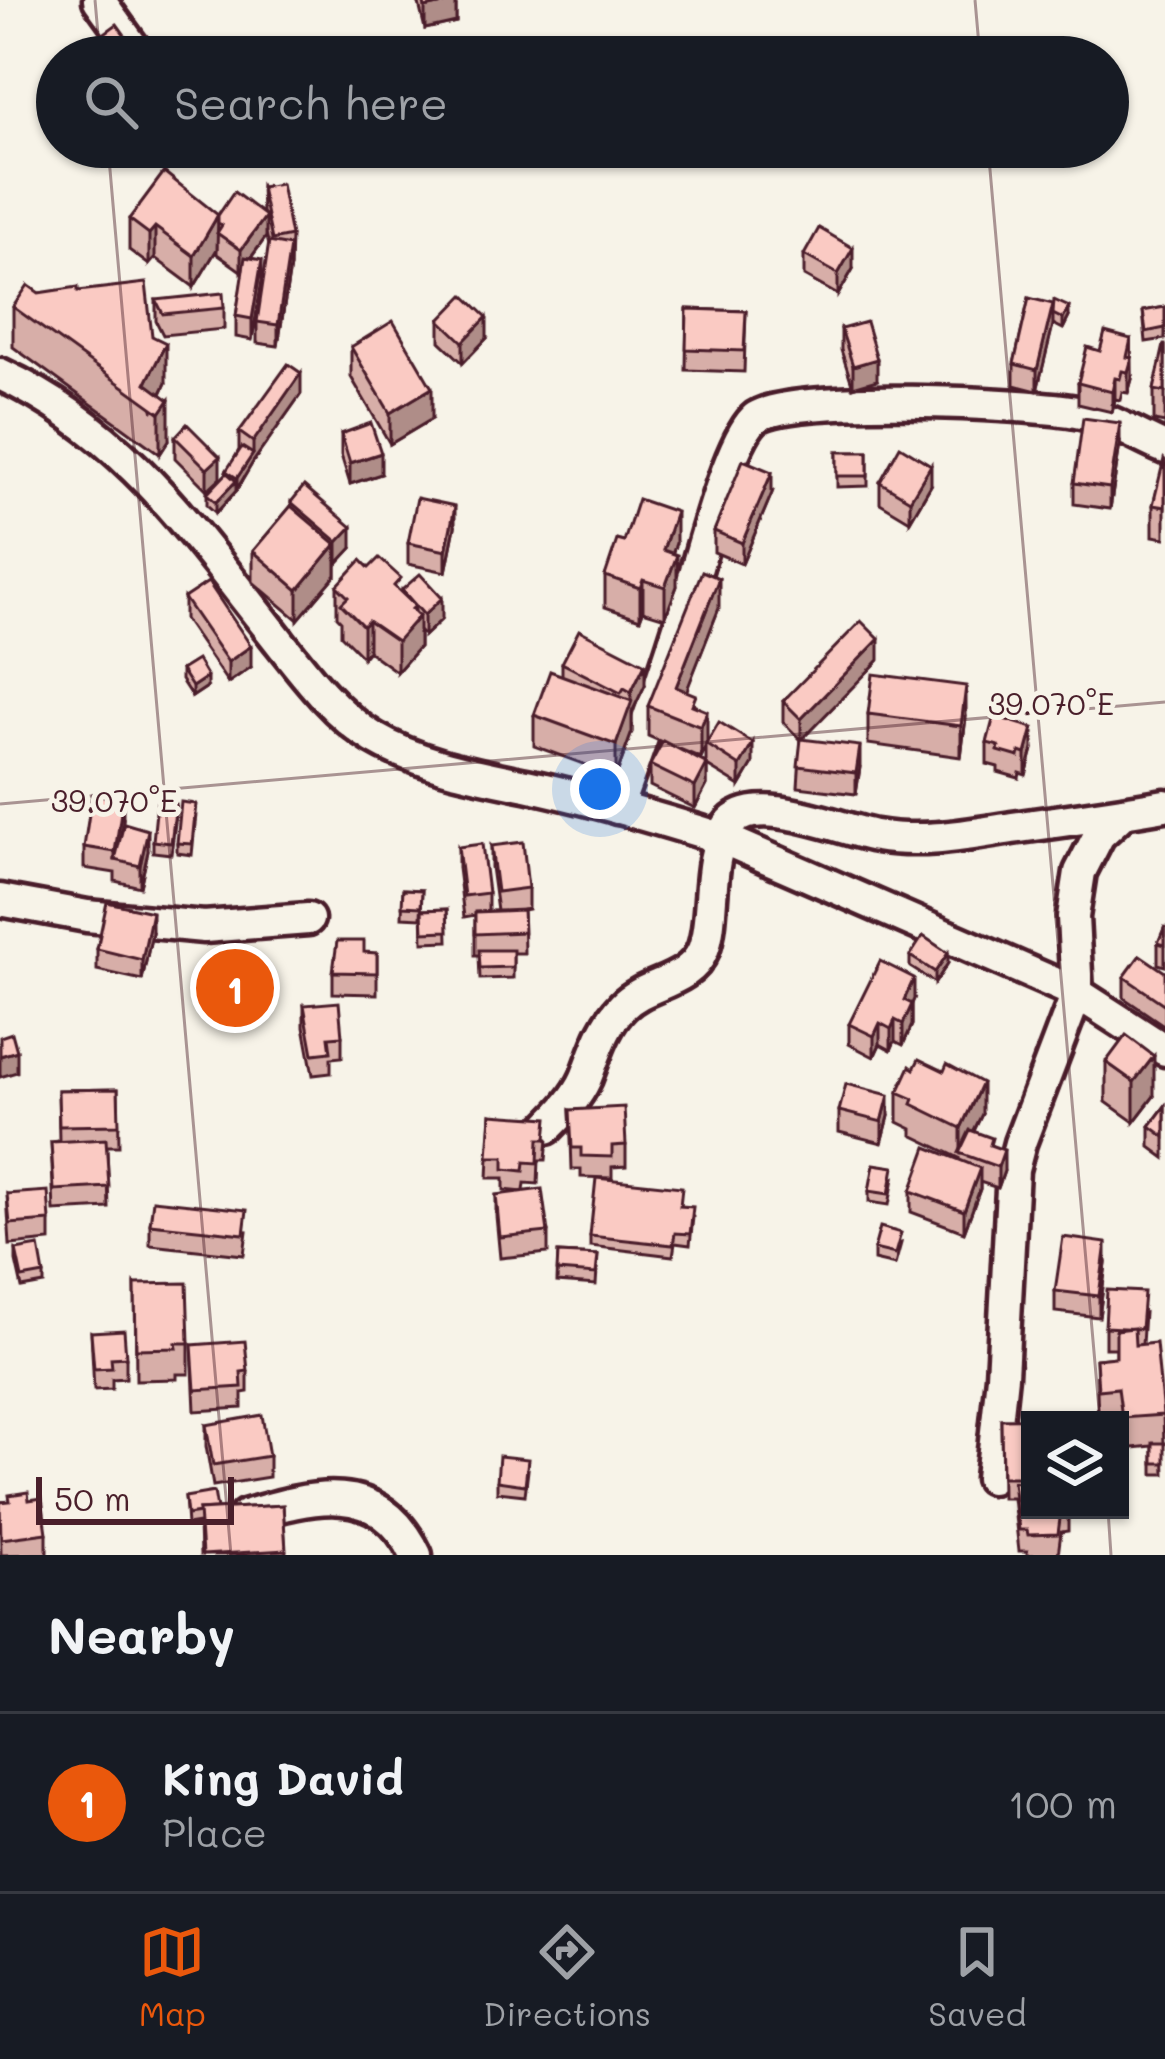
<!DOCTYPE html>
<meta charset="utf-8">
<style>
:root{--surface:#171b24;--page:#20242c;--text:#f1f3f6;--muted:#9ea1a6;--line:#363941;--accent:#ea580c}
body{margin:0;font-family:Mali,sans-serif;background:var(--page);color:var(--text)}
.controls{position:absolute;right:36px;bottom:36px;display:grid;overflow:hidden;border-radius:0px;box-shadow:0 3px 9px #0004}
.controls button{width:108px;height:108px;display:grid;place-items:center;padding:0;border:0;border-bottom:3px solid var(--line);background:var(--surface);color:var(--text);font:60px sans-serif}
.scale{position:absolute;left:36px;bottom:30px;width:198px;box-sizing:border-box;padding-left:12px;border:6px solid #4a1f2b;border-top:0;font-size:33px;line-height:42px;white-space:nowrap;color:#4a1f2b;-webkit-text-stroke:9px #f7f3e8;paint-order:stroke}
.you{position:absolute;left:600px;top:789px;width:42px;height:42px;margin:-30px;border:9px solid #fff;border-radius:50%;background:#1a73e8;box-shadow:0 0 0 18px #1a73e833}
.badge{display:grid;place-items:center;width:78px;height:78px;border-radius:50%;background:var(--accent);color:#fff;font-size:39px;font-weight:700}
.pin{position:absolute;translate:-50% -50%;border:6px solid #fff;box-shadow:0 3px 12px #0006}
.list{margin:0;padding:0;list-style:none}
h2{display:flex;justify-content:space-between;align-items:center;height:156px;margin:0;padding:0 48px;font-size:51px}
h2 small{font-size:39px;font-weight:400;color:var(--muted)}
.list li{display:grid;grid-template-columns:78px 1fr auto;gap:36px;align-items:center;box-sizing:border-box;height:180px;padding:0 48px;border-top:3px solid var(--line)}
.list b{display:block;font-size:45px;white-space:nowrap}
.list p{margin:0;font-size:39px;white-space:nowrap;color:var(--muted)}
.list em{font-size:39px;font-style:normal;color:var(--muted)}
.icon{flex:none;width:66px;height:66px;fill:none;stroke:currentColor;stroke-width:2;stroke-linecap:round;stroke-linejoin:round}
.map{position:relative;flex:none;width:1165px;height:1555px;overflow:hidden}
.search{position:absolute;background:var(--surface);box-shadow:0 3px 9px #0004;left:36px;right:36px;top:36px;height:132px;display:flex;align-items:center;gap:30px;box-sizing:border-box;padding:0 42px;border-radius:66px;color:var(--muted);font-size:45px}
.sheet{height:336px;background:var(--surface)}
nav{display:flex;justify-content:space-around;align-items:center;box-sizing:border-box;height:168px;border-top:3px solid var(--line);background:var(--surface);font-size:33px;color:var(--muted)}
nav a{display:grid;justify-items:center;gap:6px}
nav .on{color:var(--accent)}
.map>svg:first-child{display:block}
</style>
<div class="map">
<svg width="1165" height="1555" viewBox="0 0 1165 1555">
<rect width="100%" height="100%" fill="#f7f3e8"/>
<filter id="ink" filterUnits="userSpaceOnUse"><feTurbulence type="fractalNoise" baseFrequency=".00833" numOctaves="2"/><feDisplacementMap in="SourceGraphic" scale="24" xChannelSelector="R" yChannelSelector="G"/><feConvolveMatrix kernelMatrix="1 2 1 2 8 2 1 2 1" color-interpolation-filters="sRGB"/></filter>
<g filter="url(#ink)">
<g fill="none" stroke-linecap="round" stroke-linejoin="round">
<!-- street casing -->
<g stroke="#4a1f2b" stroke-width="39">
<g id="street">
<polyline points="99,0 140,57"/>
<path d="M 0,374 C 123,431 187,525 268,627 C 299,666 331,712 374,738 C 423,767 486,776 540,788 C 602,802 663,820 724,839 L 1077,993 L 1165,1050"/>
<path d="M 617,808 C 641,742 664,675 685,608 C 698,568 727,445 754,419 C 782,391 1035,403 1081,413 C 1112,419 1136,436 1165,448"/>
<polyline points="0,900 87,916 204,927 308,919"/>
<path d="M 547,1128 C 562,1113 577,1098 586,1078 C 596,1053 603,1026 623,1006 C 646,982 689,984 703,950 C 716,917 705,858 728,826 C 753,790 844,831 876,836 C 922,844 967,835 1012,828 C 1063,821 1114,814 1165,805"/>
<polyline points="991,1478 1002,1376 1013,1170 1020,1143 1077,993 1073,917 1080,872 1099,835 1124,812"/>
<path d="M 245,1516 C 311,1496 379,1477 416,1555"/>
</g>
</g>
<!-- street -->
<use href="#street" stroke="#f7f3e8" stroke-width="30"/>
</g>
<!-- wall -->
<g fill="#d7aea8" stroke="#4a1f2b" stroke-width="3" fill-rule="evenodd">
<polygon points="418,0 456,0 456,22 425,29"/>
<polygon points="261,187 291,236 290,267 278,346 257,343 257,322 269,246 266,233 266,237 251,258 262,281 252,340 236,337 236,316 244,268 241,271 217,254 217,249 194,287 155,258 149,265 129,250 129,219 262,212"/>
<polygon points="804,255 853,269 838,295 804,276"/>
<polygon points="78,291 152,336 166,383 161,394 169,440 160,454 13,347 13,307 39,293"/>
<polygon points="1029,298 1069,317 1063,329 1053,324 1037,391 1014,385 1014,364"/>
<polygon points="156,300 224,308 224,329 163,335 156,321"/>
<polygon points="1165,307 1165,339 1146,342 1143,311"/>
<polygon points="687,309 746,311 744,372 686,370"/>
<polygon points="440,320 487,338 463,363 440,341"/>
<polygon points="841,329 877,380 853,387 841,350"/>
<polygon points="1131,339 1132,379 1128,393 1122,392 1120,400 1115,399 1112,412 1078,404 1078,383 1100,351"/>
<polygon points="1165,345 1165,427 1165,423 1154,421 1154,390"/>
<polygon points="351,347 432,419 390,444 351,377"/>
<polygon points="301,394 253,462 237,489 236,488 236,491 216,513 207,505 207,494 226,474 239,450 239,432"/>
<polygon points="341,434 381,474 350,484 341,455"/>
<polygon points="175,437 220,478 207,490 175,458"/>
<polygon points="1120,444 1110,509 1074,504 1074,483"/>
<polygon points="837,452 868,452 868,486 837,487"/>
<polygon points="1165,460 1165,538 1153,536 1153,505"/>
<polygon points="880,482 931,485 910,521 880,503"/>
<polygon points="772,493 742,564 714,552 714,531"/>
<polygon points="291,502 352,548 338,563 336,561 336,575 298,620 253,582 253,551 291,506"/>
<polygon points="455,527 446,572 408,564 408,543"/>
<polygon points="624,542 676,543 672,553 677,586 665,618 643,611 640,619 605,607 605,576"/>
<polygon points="337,586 402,594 402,590 442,619 424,636 419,631 419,647 397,672 368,651 363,657 341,635 341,621 337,617"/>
<polygon points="184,598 251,667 228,683 184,619"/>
<path d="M 719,608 L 686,691 L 696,707 L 707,742 L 753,764 L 740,786 L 707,766 L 707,785 L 695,808 L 650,786 L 650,765 L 662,742 L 648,736 L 648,706 ZM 706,746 L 706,763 L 677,748 L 701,758 Z"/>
<polygon points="879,660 802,739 860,767 856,794 798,787 801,740 783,722 783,701"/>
<polygon points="562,663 645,685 632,712 632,732 616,776 534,746 534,715 562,676"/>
<polygon points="181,670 207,687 192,697 181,680"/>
<polygon points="868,714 966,717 961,757 868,744"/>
<polygon points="987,743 1033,749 1026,775 1020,773 1019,778 998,772 998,767 987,764"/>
<polygon points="196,814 192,855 177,853 177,843"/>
<polygon points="176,815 171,854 153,852 153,841"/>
<polygon points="123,820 121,835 148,851 140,887 115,881 115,873 84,868 84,847"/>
<polygon points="491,846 528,888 528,909 523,910 524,953 513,953 513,978 480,979 479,955 475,955 475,915 464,917 458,868 458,847 488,893 488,911 497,911 491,867"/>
<polygon points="403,889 422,890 421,918 402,917"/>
<polygon points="447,909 448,941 423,942 422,910"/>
<polygon points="1165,926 1165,966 1158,964 1158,943"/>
<polygon points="152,933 142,980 97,970 97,949"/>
<polygon points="377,953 377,994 333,993 333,972"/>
<polygon points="910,956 948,963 935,983 910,967"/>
<polygon points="1165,972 1165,1026 1124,998 1124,977"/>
<polygon points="262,981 248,1013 208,996 208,985"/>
<polygon points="914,999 912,1004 912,1025 903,1045 895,1041 891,1050 880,1044 874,1057 849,1044 849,1024"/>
<polygon points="304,1005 342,1036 342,1057 331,1058 331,1073 313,1075 304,1026"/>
<polygon points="1106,1062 1154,1096 1134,1122 1106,1102"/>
<polygon points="118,1089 119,1146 107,1146 109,1208 54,1211 51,1142 59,1141 58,1090"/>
<polygon points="898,1092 982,1114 974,1131 992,1146 1004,1171 998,1188 980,1182 980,1189 964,1232 911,1212 911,1191 959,1160 959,1158 912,1135 912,1129 898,1122"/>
<polygon points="1165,1106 1165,1158 1150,1147 1150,1126"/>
<polygon points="570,1110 626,1145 626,1166 612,1167 612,1178 581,1177 581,1169 572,1169"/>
<polygon points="839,1111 889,1116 882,1143 839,1132"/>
<polygon points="491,1114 548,1139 546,1160 539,1160 538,1184 525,1183 524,1191 548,1232 548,1253 500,1258 496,1216 496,1195 523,1192 504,1190 504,1178 488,1178"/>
<polygon points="894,1178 889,1205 869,1202 869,1191"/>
<polygon points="7,1194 50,1221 50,1241 10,1245"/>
<polygon points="681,1206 693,1217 690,1245 675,1243 673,1256 590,1246 590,1236"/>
<polygon points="150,1224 247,1231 244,1255 150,1245"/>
<polygon points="901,1243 895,1265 874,1260 874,1249"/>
<polygon points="16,1250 44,1274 44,1284 22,1288 16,1261"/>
<polygon points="558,1253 598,1255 596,1285 557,1282"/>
<polygon points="1106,1264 1099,1317 1055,1312 1055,1291"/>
<polygon points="135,1284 189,1343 189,1374 177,1374 177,1379 136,1380"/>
<polygon points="1144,1313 1142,1344 1163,1415 1165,1474 1153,1474 1153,1446 1122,1449 1120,1420 1098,1420 1096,1359 1116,1357 1116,1348 1105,1348 1105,1327"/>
<polygon points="91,1332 126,1357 126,1378 112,1379 112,1389 94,1390"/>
<polygon points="192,1345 248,1371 248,1392 242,1393 242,1408 195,1411"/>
<polygon points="1001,1419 1030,1420 1030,1510 1068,1510 1068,1531 1061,1532 1058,1555 1027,1555 1027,1551 1019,1551 1013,1498 1002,1498"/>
<polygon points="206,1425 269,1456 269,1477 213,1486 206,1446"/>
<polygon points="528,1470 525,1495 497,1492 497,1481"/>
<polygon points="185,1497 217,1509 283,1505 286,1555 200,1555 199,1523 187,1525"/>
<polygon points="29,1500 47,1533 47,1554 1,1555 0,1502"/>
</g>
<!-- shaded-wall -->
<g fill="#af8d88" stroke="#4a1f2b" stroke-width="3">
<polygon points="456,1 456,22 425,29 425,8"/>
<polygon points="218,215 217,249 194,287 194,256"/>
<polygon points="266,216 266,237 241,271 241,250"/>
<polygon points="155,227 155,258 149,265 149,234"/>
<polygon points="290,246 290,267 278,346 278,325"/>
<polygon points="853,248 853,269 838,295 838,274"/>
<polygon points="262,260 262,281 252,340 252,319"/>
<polygon points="1053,304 1053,325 1037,391 1037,370"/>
<polygon points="1069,307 1069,317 1063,329 1063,319"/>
<polygon points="487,317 487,338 463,363 463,342"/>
<polygon points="166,343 166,383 153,409 146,383"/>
<polygon points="1132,358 1132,379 1128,393 1128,372"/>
<polygon points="877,359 877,380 853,387 853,366"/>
<polygon points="301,373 301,394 253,462 237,489 237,478 253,454 253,442"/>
<polygon points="1115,378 1115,399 1112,412 1112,392"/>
<polygon points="432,388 432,419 390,444 390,413"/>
<polygon points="169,400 169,440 160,454 160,413"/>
<polygon points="1120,423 1120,444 1110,509 1110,488"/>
<polygon points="381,453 381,474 350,484 350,463"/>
<polygon points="220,457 220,478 207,490 207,469"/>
<polygon points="931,465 931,485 910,521 910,500"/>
<polygon points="772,472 772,493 742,564 742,543"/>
<polygon points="236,481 236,491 216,513 216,502"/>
<polygon points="455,506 455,527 446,572 446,551"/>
<polygon points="676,512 676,543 663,581 663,550"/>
<polygon points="352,527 352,548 338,563 338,542"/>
<polygon points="336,544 336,575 298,620 298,590"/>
<polygon points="677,555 677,586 665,618 665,587"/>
<polygon points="719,578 719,608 676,718 676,687"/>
<polygon points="643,580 643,611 640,619 640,588"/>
<polygon points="442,598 442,619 424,636 424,615"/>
<polygon points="415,606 415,621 419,616 419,647 397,672 397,641"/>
<polygon points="368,621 368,651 363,657 363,626"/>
<polygon points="879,639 879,660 801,740 801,719"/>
<polygon points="251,646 251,667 228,683 228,662"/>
<polygon points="645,664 645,685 632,712 632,732 616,776 616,745 631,702 631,692"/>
<polygon points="207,677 207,687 192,697 192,687"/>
<polygon points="966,686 966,717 961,757 961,726"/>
<polygon points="707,711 707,742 701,758 701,727"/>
<polygon points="1033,728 1033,749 1026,775 1026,754"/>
<polygon points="753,743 753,764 740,786 740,766"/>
<polygon points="860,746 860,767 856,794 856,773"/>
<polygon points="707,764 707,785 695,808 695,787"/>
<polygon points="123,799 123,820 117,860 115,860 115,852"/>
<polygon points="148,830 148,851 140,887 140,866"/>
<polygon points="152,912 152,933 142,980 142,960"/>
<polygon points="948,953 948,963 935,983 935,972"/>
<polygon points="262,970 262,981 248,1013 248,1003"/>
<polygon points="914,978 914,999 904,1021 904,1000"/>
<polygon points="912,1004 912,1025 903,1045 903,1024"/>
<polygon points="895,1020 895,1041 891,1050 891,1029"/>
<polygon points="880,1023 880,1044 874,1057 874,1036"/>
<polygon points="17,1051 17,1072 0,1077 0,1056"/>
<polygon points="1154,1056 1154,1096 1134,1122 1134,1082"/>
<polygon points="982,1083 982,1114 962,1154 961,1154 961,1128"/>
<polygon points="889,1095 889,1116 882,1143 882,1122"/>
<polygon points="1004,1150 1004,1171 998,1188 998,1167"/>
<polygon points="980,1168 980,1189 964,1232 964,1211"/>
<polygon points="1106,1243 1106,1264 1099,1317 1099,1296"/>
</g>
<!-- building -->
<g fill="#facac3" stroke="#4a1f2b" stroke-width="3">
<polygon points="423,0 456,0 456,1 425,8"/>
<polygon points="117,24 140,56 72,57"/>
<polygon points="164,172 218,215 194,256 155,227 149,234 129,219"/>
<polygon points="281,184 291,236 272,240 261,187"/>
<polygon points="234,192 266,216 241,250 217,233 222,225 218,223 218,215 215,220"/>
<polygon points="819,228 853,248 838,274 804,255"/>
<polygon points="269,242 290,246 278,325 257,322"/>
<polygon points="245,257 262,260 252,319 236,316"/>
<polygon points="146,283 152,336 166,343 146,383 169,400 160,413 13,307 28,285 39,293 78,287 78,291"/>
<polygon points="223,293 224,308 163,314 156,300"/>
<polygon points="464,295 487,317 463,342 440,320"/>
<polygon points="1029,298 1053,304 1037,370 1014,364"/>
<polygon points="1054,300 1069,307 1063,319 1053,314"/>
<polygon points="1165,307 1165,328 1146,332 1143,311"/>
<polygon points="687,309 746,311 744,351 686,349"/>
<polygon points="393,321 432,388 390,413 351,347"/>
<polygon points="866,322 877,359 853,366 841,329"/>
<polygon points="1105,332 1131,339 1127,357 1132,358 1128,372 1122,371 1120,379 1115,378 1112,392 1078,383 1087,347 1100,351"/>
<polygon points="1164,345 1165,345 1165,392 1154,390"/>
<polygon points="288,364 301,373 253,442 239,432"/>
<polygon points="1083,418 1120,423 1110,488 1074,483"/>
<polygon points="371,423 381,453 350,463 341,434"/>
<polygon points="187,424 220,457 207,469 175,437"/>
<polygon points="900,446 931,465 910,500 880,482"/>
<polygon points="242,447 253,454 237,478 226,471"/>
<rect x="837" y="452" width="31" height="24"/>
<polygon points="1164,459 1165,460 1165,507 1153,505"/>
<polygon points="743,460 772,472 742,543 714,531"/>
<polygon points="227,473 236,481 216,502 207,494"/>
<polygon points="304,486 352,527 338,542 291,502"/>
<polygon points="417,498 455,506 446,551 408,543"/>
<polygon points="638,499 676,512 663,550 677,555 665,587 643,580 640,588 605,576 617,540 624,542"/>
<polygon points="291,506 336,544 298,590 253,551"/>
<polygon points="379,558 401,578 394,586 415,606 412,609 419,616 397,641 368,621 363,626 341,604 348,597 337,586 361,560 369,568"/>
<polygon points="702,571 719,578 676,687 696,695 692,705 707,711 701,727 648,706"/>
<polygon points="420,574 442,598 424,615 402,590"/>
<polygon points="208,582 251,646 228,662 184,598"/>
<polygon points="861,621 879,639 801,719 783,701"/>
<polygon points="579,630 645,664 631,692 624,688 621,693 562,663"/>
<polygon points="197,660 207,677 192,687 181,670"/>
<polygon points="550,671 632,701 616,745 534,715"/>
<polygon points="873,674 966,686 961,726 868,714"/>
<polygon points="994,716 1033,728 1026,754 1020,752 1019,757 998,751 999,746 987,743"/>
<polygon points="719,722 753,743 740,766 706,744"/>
<polygon points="801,739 860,746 856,773 798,766"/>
<polygon points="663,741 707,764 695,787 650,765"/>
<polygon points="92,794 123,799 115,852 84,847"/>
<polygon points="157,802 176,804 171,843 153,841"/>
<polygon points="181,802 196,804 192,844 177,843"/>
<polygon points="124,823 148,830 140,866 115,860"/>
<polygon points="523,842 528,888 497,892 491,846"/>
<polygon points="482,844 488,893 464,896 458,847"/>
<polygon points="403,889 422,890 421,907 402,906"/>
<polygon points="107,902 152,912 142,960 97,949"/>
<polygon points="447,909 448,931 423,932 422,910"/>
<polygon points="523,910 524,932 475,934 475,912"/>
<polygon points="1165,926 1165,945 1158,943"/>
<polygon points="923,936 948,953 935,972 910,956"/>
<polygon points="337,941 364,941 364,952 377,953 377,973 333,972"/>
<polygon points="479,950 513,950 513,967 480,968"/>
<polygon points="222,953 262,970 248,1003 208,985"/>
<polygon points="1140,955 1165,972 1165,1005 1124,977"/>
<polygon points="880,961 914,978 904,1000 912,1004 903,1024 895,1020 891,1029 880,1023 874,1036 849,1024"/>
<polygon points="339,1002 342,1036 329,1037 331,1052 313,1054 304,1005"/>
<polygon points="12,1033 17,1051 0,1056 0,1037"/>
<polygon points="1126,1035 1154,1056 1134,1082 1106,1062"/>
<polygon points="919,1059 944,1071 947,1064 982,1083 961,1128 912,1104 914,1099 898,1092 910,1066 914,1069"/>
<polygon points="846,1084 889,1095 882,1122 839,1111"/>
<polygon points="118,1089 119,1125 59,1126 58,1090"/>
<polygon points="1165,1106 1165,1137 1150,1126"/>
<polygon points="624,1107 626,1145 612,1146 612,1157 581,1156 581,1148 572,1148 570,1110"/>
<polygon points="491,1114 548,1118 546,1139 539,1139 538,1163 525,1162 524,1171 504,1169 504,1157 488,1157"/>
<polygon points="970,1130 992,1138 990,1145 1004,1150 998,1167 959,1153"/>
<polygon points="106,1139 109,1187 54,1190 51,1142"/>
<polygon points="927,1147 980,1168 964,1211 911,1191"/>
<polygon points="874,1164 894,1167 889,1194 869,1191"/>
<polygon points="596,1178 682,1187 680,1206 693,1207 690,1234 675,1233 673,1245 590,1236"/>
<polygon points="542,1189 548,1232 500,1237 496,1195"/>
<polygon points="48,1191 50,1221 10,1224 7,1194"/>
<polygon points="153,1200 247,1210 244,1234 150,1224"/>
<polygon points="880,1227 901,1233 895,1254 874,1249"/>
<polygon points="1063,1237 1106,1243 1099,1296 1055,1291"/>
<polygon points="39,1246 44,1274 22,1278 16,1250"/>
<polygon points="558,1253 598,1255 596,1274 557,1271"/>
<polygon points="187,1283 189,1343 176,1343 177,1348 136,1349 135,1284"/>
<polygon points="1107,1290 1144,1292 1141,1329 1105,1327"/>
<polygon points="1134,1328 1135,1345 1156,1343 1163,1415 1122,1418 1118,1388 1098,1390 1096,1359 1116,1357 1116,1330"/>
<polygon points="124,1330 126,1357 111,1358 112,1368 94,1369 91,1332"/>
<polygon points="245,1341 248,1371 241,1372 242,1387 195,1390 192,1345"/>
<polygon points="262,1415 269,1456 213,1465 206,1425"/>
<polygon points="1056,1418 1056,1420 1030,1420 1030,1477 1002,1477 1001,1419"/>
<rect x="1153" y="1443" width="12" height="20"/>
<polygon points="499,1456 528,1459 525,1485 497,1481"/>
<polygon points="1030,1480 1030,1510 1068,1510 1061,1511 1058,1534 1028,1535 1027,1530 1019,1530 1013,1482"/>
<polygon points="28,1492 29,1500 42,1498 47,1533 1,1539 0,1502 10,1501 9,1495"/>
<polygon points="214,1492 217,1509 199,1510 200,1513 187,1515 185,1497"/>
<polygon points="283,1505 286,1550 202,1555 199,1510"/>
</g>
</g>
<!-- ticks -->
<path fill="none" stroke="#4a1f2b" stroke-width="3" stroke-opacity="0.45" d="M 95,0 L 100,57M 975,0 L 980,57M 108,147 L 231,1555M 988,147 L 1100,1420M 0,804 L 1165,702M 1108,1510 L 1111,1555"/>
<g font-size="30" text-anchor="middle" fill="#4a1f2b" stroke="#f7f3e8" stroke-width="10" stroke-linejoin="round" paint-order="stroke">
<text x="1051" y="715">39.070°E</text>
<text x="114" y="812">39.070°E</text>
</g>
</svg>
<div class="controls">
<button><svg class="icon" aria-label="layers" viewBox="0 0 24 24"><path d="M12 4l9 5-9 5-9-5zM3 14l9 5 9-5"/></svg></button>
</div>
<div class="scale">50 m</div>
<div class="you"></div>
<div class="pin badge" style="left:235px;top:988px">1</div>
<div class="search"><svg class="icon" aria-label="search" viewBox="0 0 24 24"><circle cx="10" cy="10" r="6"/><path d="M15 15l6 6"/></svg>Search here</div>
</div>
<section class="sheet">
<h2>Nearby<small></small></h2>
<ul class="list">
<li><span class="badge">1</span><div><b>King David</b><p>Place</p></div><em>100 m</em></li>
</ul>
</section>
<nav>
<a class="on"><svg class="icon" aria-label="map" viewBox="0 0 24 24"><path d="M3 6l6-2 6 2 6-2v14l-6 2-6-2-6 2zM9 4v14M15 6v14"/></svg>Map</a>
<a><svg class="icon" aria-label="directions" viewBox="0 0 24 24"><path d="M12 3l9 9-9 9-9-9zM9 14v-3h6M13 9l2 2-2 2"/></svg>Directions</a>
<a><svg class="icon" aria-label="saved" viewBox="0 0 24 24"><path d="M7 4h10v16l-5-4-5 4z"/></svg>Saved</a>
</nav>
